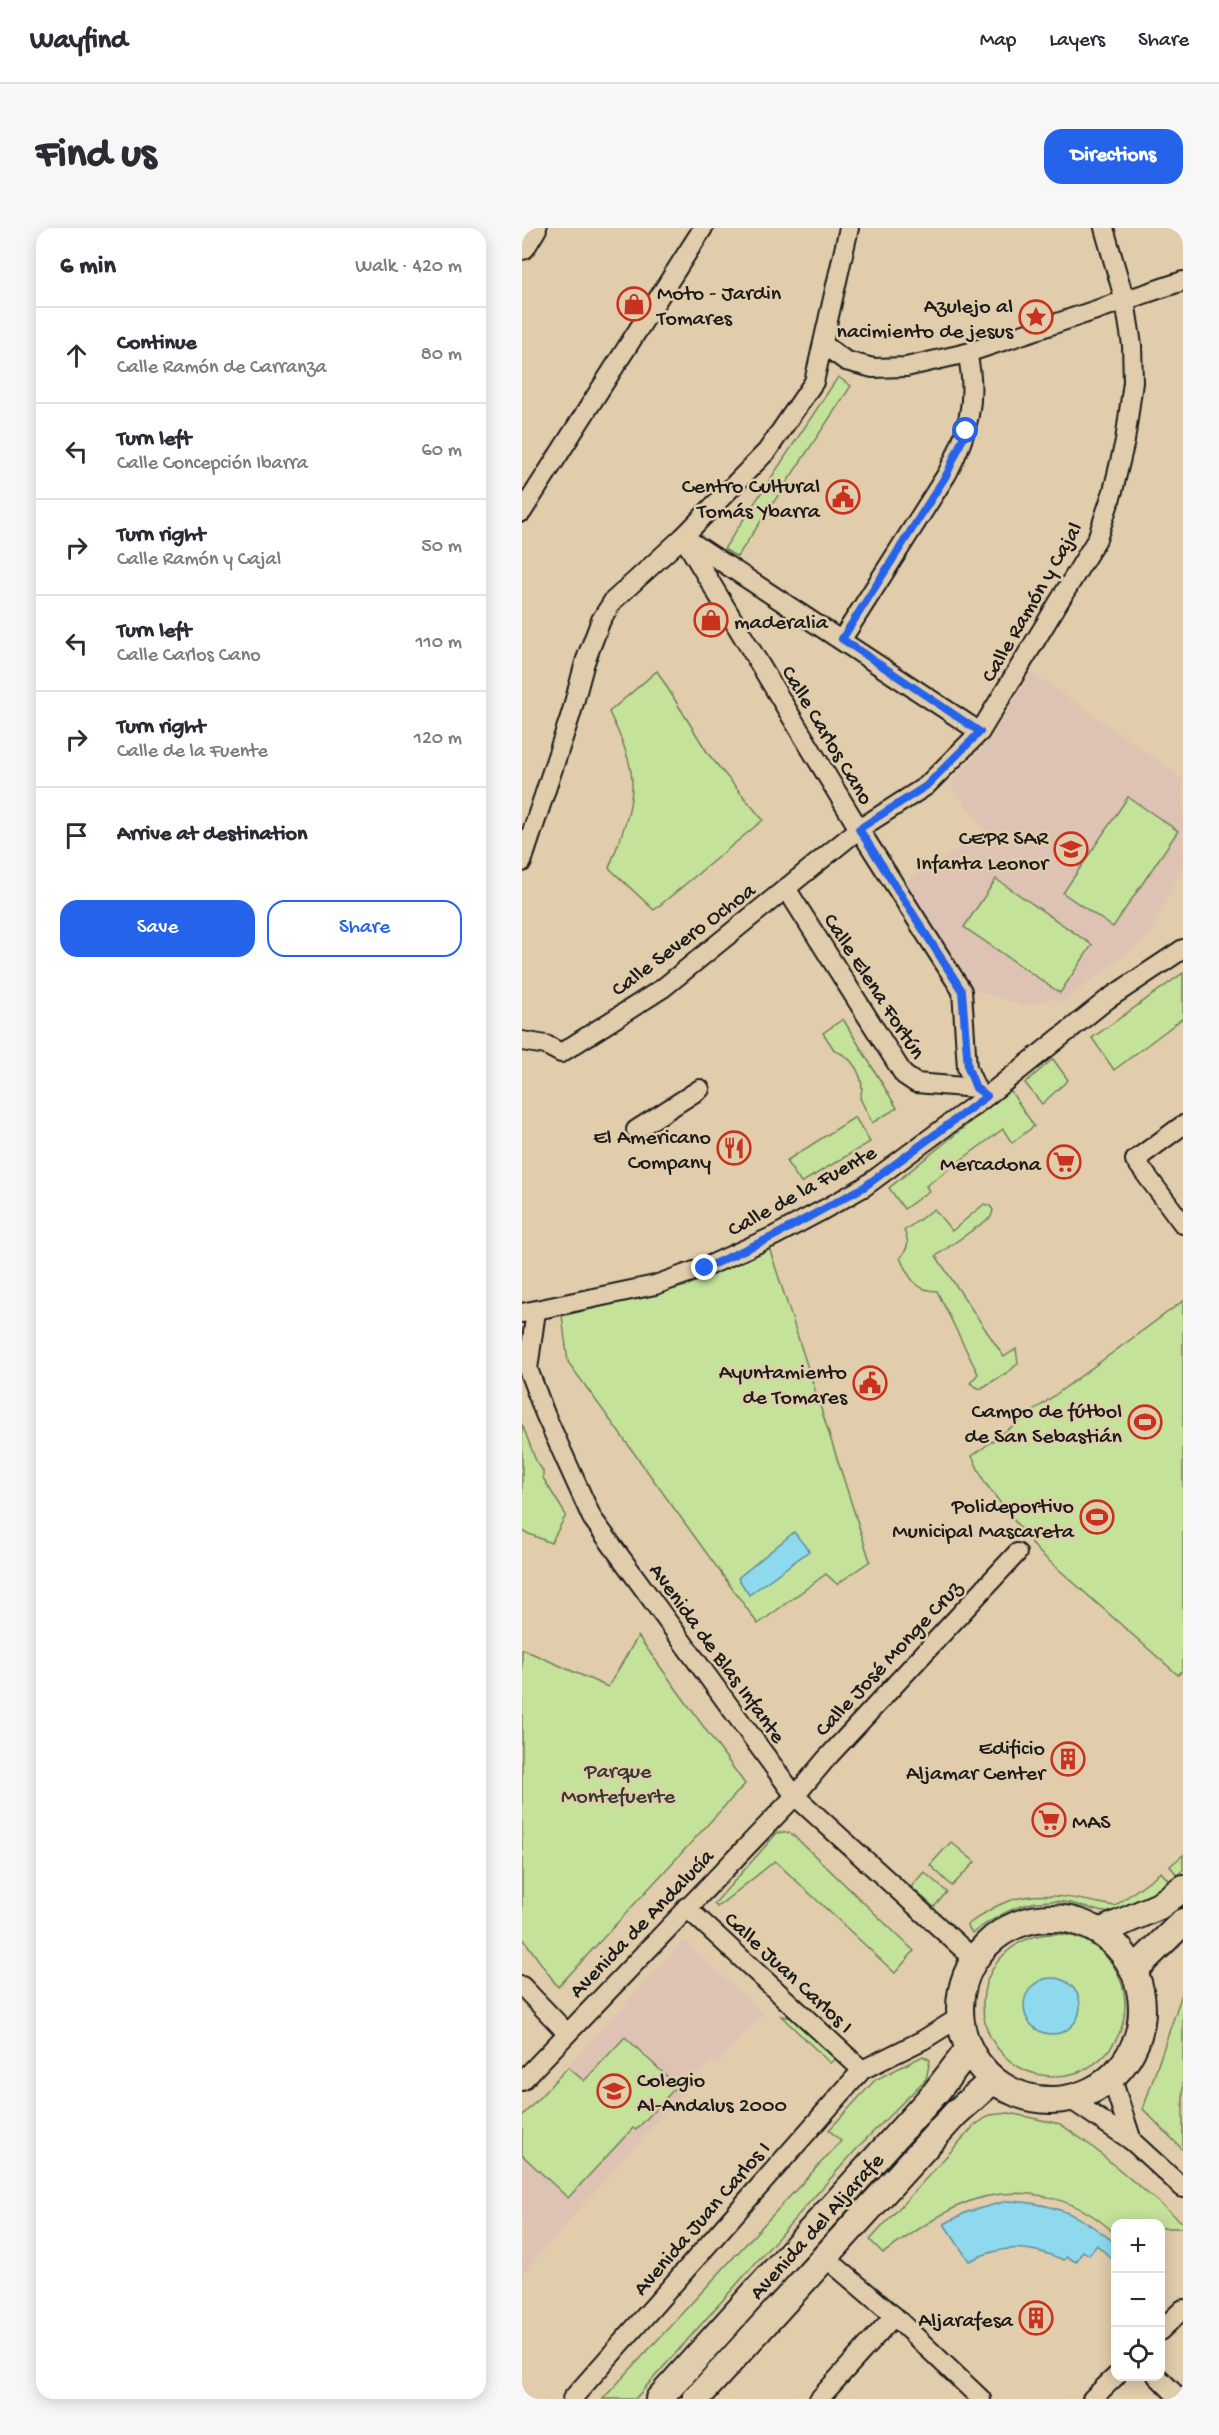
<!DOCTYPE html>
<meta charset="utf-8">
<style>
:root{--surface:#fff;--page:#f7f7f7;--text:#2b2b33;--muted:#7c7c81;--line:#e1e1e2;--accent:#2563eb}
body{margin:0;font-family:"Gochi Hand",sans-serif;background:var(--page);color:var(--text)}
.controls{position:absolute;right:18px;bottom:18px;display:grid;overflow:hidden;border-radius:12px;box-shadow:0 3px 15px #0003}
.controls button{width:54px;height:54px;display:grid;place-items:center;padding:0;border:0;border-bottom:2px solid var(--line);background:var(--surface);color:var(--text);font:30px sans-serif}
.stop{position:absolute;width:18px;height:18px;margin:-14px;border:4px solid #2563eb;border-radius:50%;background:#fff}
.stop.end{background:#2563eb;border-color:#fff;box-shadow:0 2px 6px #0008}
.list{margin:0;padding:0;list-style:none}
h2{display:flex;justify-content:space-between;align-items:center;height:78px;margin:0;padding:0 24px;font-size:26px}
h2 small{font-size:20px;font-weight:400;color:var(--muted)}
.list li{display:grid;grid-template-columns:39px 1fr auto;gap:18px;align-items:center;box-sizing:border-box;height:96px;padding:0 24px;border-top:2px solid var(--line)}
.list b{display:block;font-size:22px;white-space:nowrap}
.list p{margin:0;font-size:20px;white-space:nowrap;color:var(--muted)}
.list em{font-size:20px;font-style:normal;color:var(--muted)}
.actions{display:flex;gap:12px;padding:18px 24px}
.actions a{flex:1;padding:14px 0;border:2px solid var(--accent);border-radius:18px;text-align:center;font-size:21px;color:var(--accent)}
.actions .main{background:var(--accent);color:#fff}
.icon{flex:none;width:33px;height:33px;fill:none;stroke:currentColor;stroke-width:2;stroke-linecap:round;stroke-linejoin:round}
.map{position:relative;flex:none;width:661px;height:2171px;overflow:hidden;border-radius:18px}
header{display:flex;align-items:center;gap:36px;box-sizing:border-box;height:84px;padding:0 30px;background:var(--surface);border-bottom:2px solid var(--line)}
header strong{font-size:28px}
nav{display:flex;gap:33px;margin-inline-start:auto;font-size:21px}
.intro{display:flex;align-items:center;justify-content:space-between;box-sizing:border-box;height:144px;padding:0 36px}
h1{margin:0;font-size:42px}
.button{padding:15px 27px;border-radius:18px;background:var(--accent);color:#fff;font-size:21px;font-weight:700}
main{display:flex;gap:36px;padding:0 36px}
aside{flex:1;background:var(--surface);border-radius:18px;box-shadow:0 3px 15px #0003}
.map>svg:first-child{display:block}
</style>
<header>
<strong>Wayfind</strong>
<nav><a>Map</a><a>Layers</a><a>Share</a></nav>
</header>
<div class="intro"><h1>Find us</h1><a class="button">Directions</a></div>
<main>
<aside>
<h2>6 min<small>Walk · 420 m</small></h2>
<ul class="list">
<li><svg class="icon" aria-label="ahead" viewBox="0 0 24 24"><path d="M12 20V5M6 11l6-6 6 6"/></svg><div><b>Continue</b><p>Calle Ramón de Carranza</p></div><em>80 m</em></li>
<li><svg class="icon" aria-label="left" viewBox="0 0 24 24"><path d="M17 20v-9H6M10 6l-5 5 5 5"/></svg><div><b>Turn left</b><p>Calle Concepción Ibarra</p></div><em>60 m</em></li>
<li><svg class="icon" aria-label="right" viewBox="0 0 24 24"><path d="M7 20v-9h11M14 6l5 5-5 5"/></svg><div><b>Turn right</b><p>Calle Ramón y Cajal</p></div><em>50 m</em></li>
<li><svg class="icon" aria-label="left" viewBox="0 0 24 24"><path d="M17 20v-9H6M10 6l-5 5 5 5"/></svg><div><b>Turn left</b><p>Calle Carlos Cano</p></div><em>110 m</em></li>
<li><svg class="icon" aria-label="right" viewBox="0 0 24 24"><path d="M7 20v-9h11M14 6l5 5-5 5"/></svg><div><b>Turn right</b><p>Calle de la Fuente</p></div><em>120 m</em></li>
<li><svg class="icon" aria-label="arrive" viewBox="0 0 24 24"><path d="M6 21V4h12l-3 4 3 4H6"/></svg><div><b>Arrive at destination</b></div></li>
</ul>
<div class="actions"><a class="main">Save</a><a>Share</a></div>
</aside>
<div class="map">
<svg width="661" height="2171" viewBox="0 0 661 2171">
<rect width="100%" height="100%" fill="#e1cdab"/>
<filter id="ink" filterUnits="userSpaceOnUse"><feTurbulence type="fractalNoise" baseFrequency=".0167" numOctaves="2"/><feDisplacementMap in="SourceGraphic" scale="12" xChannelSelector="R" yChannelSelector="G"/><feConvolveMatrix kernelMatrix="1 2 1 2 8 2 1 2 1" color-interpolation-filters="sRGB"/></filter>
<g filter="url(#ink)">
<!-- built -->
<g fill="#dec2b4">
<polygon points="509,444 661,550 661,637 627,708 539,776 533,770 502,778 453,762 382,654 465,605 428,556 466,514"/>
<polygon points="162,1712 241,1786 195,1836 190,1831 0,2046 0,1888"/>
</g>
<!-- green -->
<g fill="#c4e29a" stroke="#707f5b" stroke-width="1.5">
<polygon points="316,149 329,158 215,329 202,321"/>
<path d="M 135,443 L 187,527 L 241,592 L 132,682 L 87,640 C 97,613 111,583 110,554 C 109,530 97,505 87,484 Z"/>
<polygon points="606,569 656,603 591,699 541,665"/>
<polygon points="474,651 570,717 538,765 442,699"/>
<polygon points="661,745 661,790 592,842 570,810"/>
<path d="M 321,791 L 375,880 L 350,895 L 338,870 C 345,852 331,828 313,823 L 301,805 Z"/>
<polygon points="531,831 546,852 520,876 503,855"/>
<polygon points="488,862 512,898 490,915 481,901 404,958 407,963 382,981 367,960"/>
<polygon points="333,889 348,914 279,955 264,933"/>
<path d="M 462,976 L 468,978 L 471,982 L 469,989 L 414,1028 L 482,1129 L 494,1121 L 496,1135 L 489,1142 L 458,1161 L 448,1155 L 456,1146 L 415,1063 C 392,1063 387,1048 378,1030 C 386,1021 388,1014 382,1003 L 412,981 L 430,1003 Z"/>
<polygon points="246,1016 348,1333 315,1356 304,1346 236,1396 46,1134 40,1088 165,1058"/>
<polygon points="661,1073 661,1442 656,1447 516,1323 463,1255 450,1228"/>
<polygon points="0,1196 14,1233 21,1243 21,1250 44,1287 29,1315 0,1303"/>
<polygon points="116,1408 223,1556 36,1759 0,1709 0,1421 86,1459"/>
<polygon points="263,1604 270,1606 392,1723 373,1745 253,1633 195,1679 192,1676 255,1605"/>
<polygon points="429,1614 453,1634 430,1658 408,1637"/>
<polygon points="661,1627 661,1642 655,1647 648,1638"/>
<polygon points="402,1644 425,1664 412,1679 389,1659"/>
<path d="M 639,1644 L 647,1653 C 633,1664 619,1679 602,1684 C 584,1688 565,1679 548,1675 C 509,1667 480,1684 450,1705 L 445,1697 C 455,1690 466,1682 477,1677 C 516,1659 554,1671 593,1678 Z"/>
<circle cx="532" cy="1777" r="71"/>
<polygon points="661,1763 661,1922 621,1881"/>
<polygon points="259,1788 277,1791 314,1830 308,1835"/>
<polygon points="103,1809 155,1858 114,1902 111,1900 46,1970 0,1927 0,1888 46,1839 62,1853"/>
<polygon points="401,1828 408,1832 404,1851 339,1916 113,2171 81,2171 319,1913 307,1902 353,1852"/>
<path d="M 487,1885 L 538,1896 L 568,1917 L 661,1995 L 661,2000 L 639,2000 L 638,1996 L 594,1996 L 593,2006 C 552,1965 489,1954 436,1978 C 410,1990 385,2010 361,2025 L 348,2012 L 452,1898 L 468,1887 Z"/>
</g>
<!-- water -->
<g fill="#8ed9ee" stroke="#608d9a" stroke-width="1.5">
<polygon points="272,1304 287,1323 227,1367 216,1350"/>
<circle cx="530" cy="1778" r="28"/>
<path d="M 485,1973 C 532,1975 557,1986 593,2015 L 593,2034 L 575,2017 L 567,2027 L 561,2023 L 554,2034 L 545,2029 L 542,2032 C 507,2017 482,2016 447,2033 L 422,1996 L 445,1984 Z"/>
</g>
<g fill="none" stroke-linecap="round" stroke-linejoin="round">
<!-- street casing -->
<g stroke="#1c1c1c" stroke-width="22">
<g id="street">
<polyline points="302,117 324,133 351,140 384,139 445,125 661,53"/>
<polyline points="0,284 181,0"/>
<polyline points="161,309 337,601 440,763 445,840 454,860"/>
<polyline points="165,311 458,504"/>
<path d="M 320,411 L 425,246 C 446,206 456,170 445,125"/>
<polyline points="0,634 49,486 63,434 79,392 91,373 161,309 245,223 292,154 327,0"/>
<polyline points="264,660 382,847 394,855 454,860"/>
<polyline points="0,813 24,817 39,825 141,760 337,601 404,558 458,504 575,311 591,263 603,213 611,154 610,117 603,73 582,0"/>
<polyline points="661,897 613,932 661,996"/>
<polyline points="114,902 178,861"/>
<polyline points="14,1083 6,1141 23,1186 70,1290 273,1568 452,1731"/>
<polyline points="0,1085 133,1057 186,1038 252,1008 301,982 342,959 465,868 586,771 661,721"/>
<polyline points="164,1679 340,1842"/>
<polyline points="0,1758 45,1805"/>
<polyline points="590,1851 610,1913"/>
<polyline points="0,1853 273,1568 304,1531 495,1325"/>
<polyline points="548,1871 610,1913 661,1960"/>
<polyline points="303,2029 372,2088 459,2171"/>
<polyline points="638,2103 661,2081"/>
<polyline points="635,2148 658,2171"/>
<polyline points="50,2171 340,1842 401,1812 438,1789"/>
<polyline points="297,2171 372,2088"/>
<polyline points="570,2171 594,2148"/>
</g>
</g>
<!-- secondary casing -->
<g stroke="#1c1c1c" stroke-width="30">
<g id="secondary">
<polyline points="0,18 11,0"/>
<circle cx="529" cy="1781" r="91"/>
<polyline points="580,1703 637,1678 661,1660"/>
<polyline points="613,1741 661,1694"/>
<polyline points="137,2171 414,1864 447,1821"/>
<polyline points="174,2171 434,1885 471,1852"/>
</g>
</g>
<!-- street -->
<use href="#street" stroke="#e1cdab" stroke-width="18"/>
<!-- secondary -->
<use href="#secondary" stroke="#e1cdab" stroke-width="26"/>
</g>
</g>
<g fill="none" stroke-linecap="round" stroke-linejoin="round" filter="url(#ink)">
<!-- route -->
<polyline stroke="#2563eb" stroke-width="8" points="183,1040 252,1008 342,959 465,868 454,860 446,840 440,763 337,601 404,558 458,504 320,411 425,246 444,203"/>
</g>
<!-- icons -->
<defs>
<g id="shop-ring" transform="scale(1.725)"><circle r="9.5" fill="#e1cdab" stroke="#c8321e" stroke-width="1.5"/><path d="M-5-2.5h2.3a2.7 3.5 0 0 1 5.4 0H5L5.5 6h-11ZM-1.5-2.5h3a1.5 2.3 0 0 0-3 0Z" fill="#c8321e"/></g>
<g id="sight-ring" transform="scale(1.725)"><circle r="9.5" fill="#e1cdab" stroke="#c8321e" stroke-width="1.5"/><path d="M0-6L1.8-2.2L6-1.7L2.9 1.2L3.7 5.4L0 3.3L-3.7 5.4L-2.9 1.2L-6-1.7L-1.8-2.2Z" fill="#c8321e"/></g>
<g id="civic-ring" transform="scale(1.725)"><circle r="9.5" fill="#e1cdab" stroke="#c8321e" stroke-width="1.5"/><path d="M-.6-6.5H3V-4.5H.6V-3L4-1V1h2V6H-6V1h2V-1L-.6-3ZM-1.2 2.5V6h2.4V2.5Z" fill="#c8321e"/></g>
<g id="school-ring" transform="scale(1.725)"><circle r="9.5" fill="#e1cdab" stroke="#c8321e" stroke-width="1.5"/><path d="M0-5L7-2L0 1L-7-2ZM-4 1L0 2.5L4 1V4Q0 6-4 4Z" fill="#c8321e"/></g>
<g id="restaurant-ring" transform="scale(1.725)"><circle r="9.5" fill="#e1cdab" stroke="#c8321e" stroke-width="1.5"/><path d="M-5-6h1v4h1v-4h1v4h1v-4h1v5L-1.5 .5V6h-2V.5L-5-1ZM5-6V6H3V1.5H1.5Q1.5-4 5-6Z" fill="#c8321e"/></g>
<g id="supermarket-ring" transform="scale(1.725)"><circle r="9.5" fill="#e1cdab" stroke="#c8321e" stroke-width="1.5"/><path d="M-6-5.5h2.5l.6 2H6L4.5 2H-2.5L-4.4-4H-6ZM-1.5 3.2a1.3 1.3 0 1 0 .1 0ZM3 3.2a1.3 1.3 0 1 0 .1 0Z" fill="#c8321e"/></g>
<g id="stadium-ring" transform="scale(1.725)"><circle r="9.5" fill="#e1cdab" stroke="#c8321e" stroke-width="1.5"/><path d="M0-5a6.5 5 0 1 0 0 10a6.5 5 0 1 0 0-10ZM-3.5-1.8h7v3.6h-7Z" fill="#c8321e"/></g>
<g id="building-ring" transform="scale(1.725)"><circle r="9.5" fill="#e1cdab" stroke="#c8321e" stroke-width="1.5"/><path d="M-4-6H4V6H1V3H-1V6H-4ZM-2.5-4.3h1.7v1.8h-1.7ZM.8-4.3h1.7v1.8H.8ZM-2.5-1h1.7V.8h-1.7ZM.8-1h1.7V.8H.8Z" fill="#c8321e"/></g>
</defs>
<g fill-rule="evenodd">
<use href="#shop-ring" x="112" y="76"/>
<use href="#sight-ring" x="514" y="89"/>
<use href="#civic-ring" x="321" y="269"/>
<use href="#shop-ring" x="189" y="392"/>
<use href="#school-ring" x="549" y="621"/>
<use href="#restaurant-ring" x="212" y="920"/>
<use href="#supermarket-ring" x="542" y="934"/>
<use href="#civic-ring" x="348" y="1155"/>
<use href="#stadium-ring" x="623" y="1194"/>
<use href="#stadium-ring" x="575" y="1289"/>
<use href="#building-ring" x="546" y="1531"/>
<use href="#supermarket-ring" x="527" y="1592"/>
<use href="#school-ring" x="92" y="1863"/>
<use href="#building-ring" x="514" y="2090"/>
</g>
<g text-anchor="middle" stroke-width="5" stroke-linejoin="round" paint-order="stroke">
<!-- poi labels -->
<g font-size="22" fill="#1c1c1c" stroke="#e1cdab" text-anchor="end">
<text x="135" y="71" text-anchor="start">Moto - Jardin<tspan x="135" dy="25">Tomares</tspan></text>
<text x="491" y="84">Azulejo al<tspan x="491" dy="25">nacimiento de jesus</tspan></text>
<text x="298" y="264">Centro Cultural<tspan x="298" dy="25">Tomás Ybarra</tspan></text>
<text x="212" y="400" text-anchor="start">maderalia</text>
<text x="526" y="616">CEPR SAR<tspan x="526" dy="25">Infanta Leonor</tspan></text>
<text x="189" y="915">El Americano<tspan x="189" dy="25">Company</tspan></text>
<text x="519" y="942">Mercadona</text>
<text x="325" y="1150">Ayuntamiento<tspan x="325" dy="25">de Tomares</tspan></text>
<text x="600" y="1189">Campo de fútbol<tspan x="600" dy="25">de San Sebastián</tspan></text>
<text x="552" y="1284">Polideportivo<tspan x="552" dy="25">Municipal Mascareta</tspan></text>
<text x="523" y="1526">Edificio<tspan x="523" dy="25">Aljamar Center</tspan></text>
<text x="550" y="1600" text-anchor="start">MAS</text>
<text x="115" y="1858" text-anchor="start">Colegio<tspan x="115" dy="25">Al-Andalus 2000</tspan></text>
<text x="491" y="2098">Aljarafesa</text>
</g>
<!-- street labels -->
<g font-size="22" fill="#1c1c1c" stroke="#e1cdab">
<text transform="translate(508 373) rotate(-60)" y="8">Calle Ramón y Cajal</text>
<text transform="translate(307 506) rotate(59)" y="8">Calle Carlos Cano</text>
<text transform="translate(160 710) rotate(-37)" y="8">Calle Severo Ochoa</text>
<text transform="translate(354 757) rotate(57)" y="8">Calle Elena Fortún</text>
<text transform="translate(279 961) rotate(-29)" y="8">Calle de la Fuente</text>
<text transform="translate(197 1424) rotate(54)" y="8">Avenida de Blas Infante</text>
<text transform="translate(365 1429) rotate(-47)" y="8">Calle José Monge Cruz</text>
<text transform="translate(118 1694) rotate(-46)" y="8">Avenida de Andalucía</text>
<text transform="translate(268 1743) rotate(43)" y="8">Calle Juan Carlos I</text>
<text transform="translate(178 1989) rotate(-49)" y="8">Avenida Juan Carlos I</text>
<text transform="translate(293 1997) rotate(-48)" y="8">Avenida del Aljarafe</text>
</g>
<!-- park labels -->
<g font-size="22" fill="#353a2f" stroke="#e1cdab">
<text x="96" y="1549">Parque<tspan x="96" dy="25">Montefuerte</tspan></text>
</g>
</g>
</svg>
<div class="controls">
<button>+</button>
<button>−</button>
<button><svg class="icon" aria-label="locate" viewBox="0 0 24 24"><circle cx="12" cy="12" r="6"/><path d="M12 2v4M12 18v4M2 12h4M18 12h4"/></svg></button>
</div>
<div class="stop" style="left:444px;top:203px"></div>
<div class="stop end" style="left:183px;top:1040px"></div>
</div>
</main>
